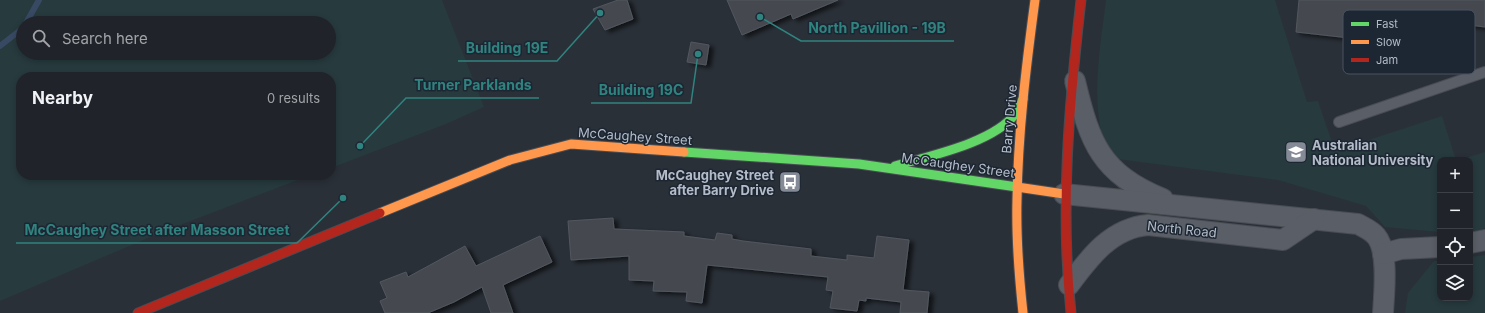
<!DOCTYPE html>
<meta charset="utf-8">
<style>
:root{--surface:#20242a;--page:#282c32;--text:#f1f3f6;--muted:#a2a4a8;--line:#3d4147}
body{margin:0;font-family:Inter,sans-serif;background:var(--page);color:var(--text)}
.controls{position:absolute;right:12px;bottom:12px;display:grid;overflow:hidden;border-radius:8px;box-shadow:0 2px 6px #0003}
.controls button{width:36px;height:36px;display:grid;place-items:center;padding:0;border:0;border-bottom:1px solid var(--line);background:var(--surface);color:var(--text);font:20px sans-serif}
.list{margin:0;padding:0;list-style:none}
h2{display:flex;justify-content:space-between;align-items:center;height:52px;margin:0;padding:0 16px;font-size:17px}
h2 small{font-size:13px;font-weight:400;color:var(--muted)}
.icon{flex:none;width:22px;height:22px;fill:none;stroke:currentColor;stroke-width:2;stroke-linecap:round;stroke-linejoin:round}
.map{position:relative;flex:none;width:1485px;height:313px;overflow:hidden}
.search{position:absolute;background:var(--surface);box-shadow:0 2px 6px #0003;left:16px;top:16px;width:320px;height:44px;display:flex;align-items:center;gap:10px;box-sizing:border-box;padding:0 14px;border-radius:22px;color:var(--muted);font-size:15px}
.panel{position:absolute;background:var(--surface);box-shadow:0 2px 6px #0003;left:16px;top:72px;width:320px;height:108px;border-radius:16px}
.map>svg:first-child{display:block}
</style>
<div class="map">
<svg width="1485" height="313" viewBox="0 0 1485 313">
<defs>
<filter id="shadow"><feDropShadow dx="4.5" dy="2.5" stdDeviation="2" flood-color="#0009"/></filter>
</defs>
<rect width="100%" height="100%" fill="#2a3038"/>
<!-- green -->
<g fill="#273a3e" fill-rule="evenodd">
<path d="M 0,0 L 442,0 L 484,107 L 446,124 L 331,168 L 331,77 L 21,77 L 21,175 L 311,175 L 167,230 L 0,301 ZM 23,23 L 329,23 L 329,53 L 23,53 Z"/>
<path d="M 1106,0 L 1275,0 L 1307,102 L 1318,101 L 1335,151 L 1442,116 L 1456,160 L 1440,160 L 1440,232 L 1385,227 L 1366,206 L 1278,180 L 1110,158 C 1088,111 1100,49 1106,0 Z"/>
<polygon points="1485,152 1485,228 1470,233 1470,160 1459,160"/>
<polygon points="1485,255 1485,313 1405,313 1408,293 1434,261 1440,261 1440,298 1470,298 1470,257"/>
</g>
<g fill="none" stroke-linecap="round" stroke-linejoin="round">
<!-- stream -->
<g stroke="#384963" stroke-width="6">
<polyline points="26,23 39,0"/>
<polyline points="0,46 23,28"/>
</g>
</g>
<!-- building -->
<g fill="#444950" stroke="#52575f" filter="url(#shadow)">
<polygon points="618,0 627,0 633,19 605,30 593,9"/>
<polygon points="727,0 838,0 793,19 791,14 742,35"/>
<polygon points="1299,0 1485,0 1485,27 1431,20 1429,45 1421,46 1296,32"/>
<polygon points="691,42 709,45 706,65 687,62"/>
<polygon points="613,218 614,229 684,232 684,236 715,240 717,233 732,235 732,239 743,241 811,249 811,256 847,260 847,255 874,258 877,236 909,240 903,290 929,292 927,313 900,313 901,302 866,298 866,301 859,300 857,311 830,308 833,291 826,290 828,277 707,265 702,303 686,301 687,292 653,291 654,281 629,280 629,256 571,260 568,221"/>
<polygon points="540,236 552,262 503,285 513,313 491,313 482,287 454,302 428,313 385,313 380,301 387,298 380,282 406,272 408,277 465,246 476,266"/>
</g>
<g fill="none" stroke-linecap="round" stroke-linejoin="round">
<!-- lane casing -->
<g stroke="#484c53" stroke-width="12">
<polyline id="lane" points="1339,122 1485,72"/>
</g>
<!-- street casing -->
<g stroke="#484c53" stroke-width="22">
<g id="street">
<path d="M 1075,81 C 1090,143 1100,173 1163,199"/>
<path d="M 1064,194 L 1358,224 C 1365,228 1371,230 1376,236 C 1389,251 1384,294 1383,313"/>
<polyline points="1470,243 1485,240"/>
<polyline points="1383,254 1401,249 1440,247"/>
<path d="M 1069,285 C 1089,258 1111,228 1148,225 L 1283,240 L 1314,219"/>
</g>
</g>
<!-- fast casing -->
<g stroke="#484c53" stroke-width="11">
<g id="fast">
<polyline points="684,152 859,164 1017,187"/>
<path d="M 895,166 C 929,156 994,143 1016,113 C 1019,109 1021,103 1023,99"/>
</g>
</g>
<!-- slow casing -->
<g stroke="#484c53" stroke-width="11">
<g id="slow">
<polyline points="1017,187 1064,194"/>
<polyline points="380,213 510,160 571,144 684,152"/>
<path d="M 1023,313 C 1019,276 1016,238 1017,200 C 1018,133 1026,67 1035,0"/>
</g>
</g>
<!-- jam casing -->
<g stroke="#484c53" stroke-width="11">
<g id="jam">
<polyline points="138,313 380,213"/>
<path d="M 1071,313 C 1060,208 1069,105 1081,0"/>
</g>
</g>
<!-- lane -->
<use href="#lane" stroke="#5a5e66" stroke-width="10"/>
<!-- street -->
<use href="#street" stroke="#5a5e66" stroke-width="20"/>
<!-- fast -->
<use href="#fast" stroke="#63d668" stroke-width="9"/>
<!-- slow -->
<use href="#slow" stroke="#ff974d" stroke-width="9"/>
<!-- jam -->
<use href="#jam" stroke="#b3261e" stroke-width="9"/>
</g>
<!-- icons -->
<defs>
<g id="university-square" transform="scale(1.15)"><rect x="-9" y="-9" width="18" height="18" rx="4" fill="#848b96" stroke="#1d2633"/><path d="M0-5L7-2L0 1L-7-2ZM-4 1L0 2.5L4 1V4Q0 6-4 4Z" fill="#fff"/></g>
<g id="bus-square" transform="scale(1.15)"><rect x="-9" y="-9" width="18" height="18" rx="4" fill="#848b96" stroke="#1d2633"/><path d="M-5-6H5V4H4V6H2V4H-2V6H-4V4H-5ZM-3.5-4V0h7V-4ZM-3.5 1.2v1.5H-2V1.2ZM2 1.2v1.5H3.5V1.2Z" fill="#fff"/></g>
</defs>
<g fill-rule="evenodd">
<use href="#university-square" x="1296" y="152"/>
<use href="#bus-square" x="790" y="182"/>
</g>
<g text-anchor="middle" stroke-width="3" stroke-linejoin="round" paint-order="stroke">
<!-- street labels -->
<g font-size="13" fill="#b4bcc9" stroke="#1d2633">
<text transform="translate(1009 119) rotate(-85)" y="5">Barry Drive</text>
<text transform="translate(635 136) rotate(4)" y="5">McCaughey Street</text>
<text transform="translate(958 165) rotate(8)" y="5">McCaughey Street</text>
<text transform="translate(1182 229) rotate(6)" y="5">North Road</text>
</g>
<!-- poi labels -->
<g font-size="13" font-weight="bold" fill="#b4bcc9" stroke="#1d2633" text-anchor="start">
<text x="1312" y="150">Australian<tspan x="1312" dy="15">National University</tspan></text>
<text x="774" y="180" text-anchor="end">McCaughey Street<tspan x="774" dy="15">after Barry Drive</tspan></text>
</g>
</g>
<!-- legend -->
<rect x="1343" y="10" width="132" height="64" rx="6" fill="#1d2633" stroke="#4a5360" stroke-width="1"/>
<rect x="1351" y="22" width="18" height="4" fill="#63d668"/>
<rect x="1351" y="40" width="18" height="4" fill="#ff974d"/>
<rect x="1351" y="58" width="18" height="4" fill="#b3261e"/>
<g font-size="11" fill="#b4bcc9">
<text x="1376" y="28">Fast</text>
<text x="1376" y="46">Slow</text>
<text x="1376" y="64">Jam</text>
</g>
<!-- callouts -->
<path fill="none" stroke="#308480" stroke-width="1.5" d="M760 17L801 41H954M600 13L557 61H458M360 146L406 98H539M698 54L691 103H591M343 198L297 243H16"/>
<g fill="#308480" stroke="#1d2633" stroke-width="1.5">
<circle cx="760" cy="17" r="4"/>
<circle cx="600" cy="13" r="4"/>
<circle cx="360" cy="146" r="4"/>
<circle cx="698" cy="54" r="4"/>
<circle cx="343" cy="198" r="4"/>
</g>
<g font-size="14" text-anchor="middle" font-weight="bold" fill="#308480" stroke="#1d2633" stroke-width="3" stroke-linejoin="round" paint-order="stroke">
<text x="877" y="33">North Pavillion - 19B</text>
<text x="507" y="53">Building 19E</text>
<text x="473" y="90">Turner Parklands</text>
<text x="641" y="95">Building 19C</text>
<text x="157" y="235">McCaughey Street after Masson Street</text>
</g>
</svg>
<div class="controls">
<button>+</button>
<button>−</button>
<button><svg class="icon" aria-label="locate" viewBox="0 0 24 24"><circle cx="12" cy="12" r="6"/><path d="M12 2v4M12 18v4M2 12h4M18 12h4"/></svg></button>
<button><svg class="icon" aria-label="layers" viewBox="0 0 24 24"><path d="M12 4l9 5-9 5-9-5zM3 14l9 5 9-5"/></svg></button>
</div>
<div class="search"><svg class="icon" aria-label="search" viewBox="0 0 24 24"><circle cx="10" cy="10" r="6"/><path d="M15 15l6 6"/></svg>Search here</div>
<section class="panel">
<h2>Nearby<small>0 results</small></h2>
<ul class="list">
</ul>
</section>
</div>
